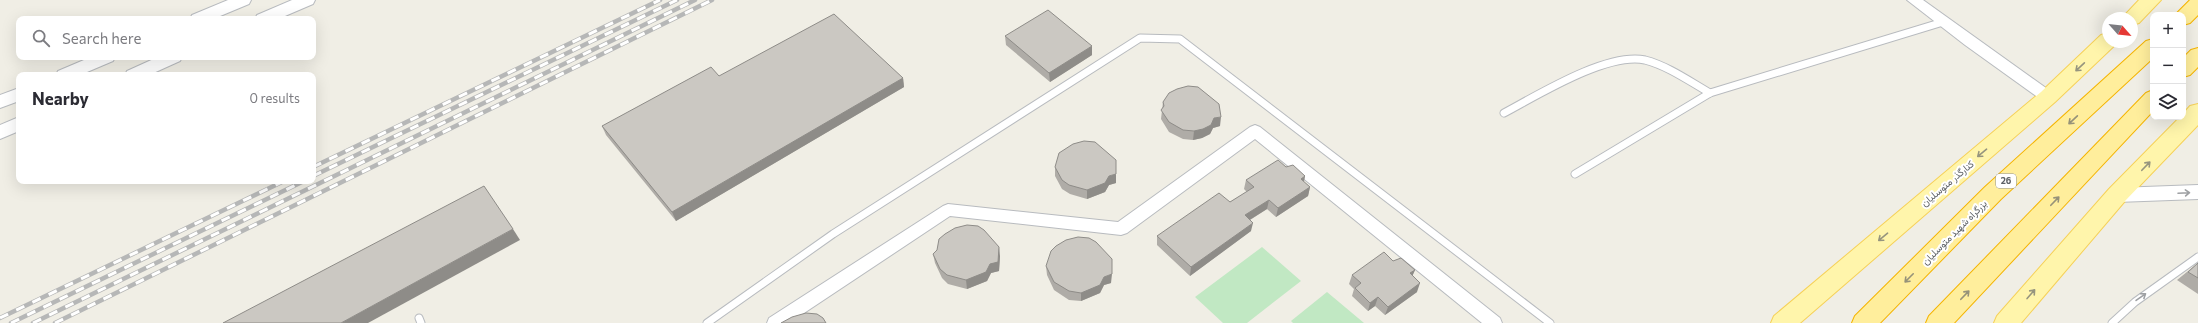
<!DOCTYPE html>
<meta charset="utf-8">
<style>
:root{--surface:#fff;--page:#f7f7f7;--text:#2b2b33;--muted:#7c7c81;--line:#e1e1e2}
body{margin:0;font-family:Commissioner,Vazirmatn,sans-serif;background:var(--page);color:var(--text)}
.controls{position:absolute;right:12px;top:12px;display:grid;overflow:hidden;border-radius:8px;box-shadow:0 4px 16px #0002}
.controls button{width:36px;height:36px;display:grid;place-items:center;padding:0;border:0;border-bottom:1px solid var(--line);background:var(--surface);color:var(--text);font:20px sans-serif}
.compass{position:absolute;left:2102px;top:12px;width:36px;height:36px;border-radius:50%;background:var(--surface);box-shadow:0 4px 16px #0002;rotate:117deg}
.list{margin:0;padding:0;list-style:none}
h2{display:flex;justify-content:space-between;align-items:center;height:52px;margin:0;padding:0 16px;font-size:17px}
h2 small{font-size:13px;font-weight:400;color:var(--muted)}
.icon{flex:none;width:22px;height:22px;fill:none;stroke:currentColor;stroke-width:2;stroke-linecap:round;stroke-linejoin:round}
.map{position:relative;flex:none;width:2198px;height:323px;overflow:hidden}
.search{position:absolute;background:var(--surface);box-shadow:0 4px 16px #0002;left:16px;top:16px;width:300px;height:44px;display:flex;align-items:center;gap:10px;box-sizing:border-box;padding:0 14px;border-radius:8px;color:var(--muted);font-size:15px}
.panel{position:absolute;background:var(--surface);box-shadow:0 4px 16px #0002;left:16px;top:72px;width:300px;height:112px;border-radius:8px}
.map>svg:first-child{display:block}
</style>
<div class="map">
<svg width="2198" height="323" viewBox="0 0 2198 323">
<rect width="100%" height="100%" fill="#f0eee5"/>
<!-- green -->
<g fill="#c1e8c3">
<polygon points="1262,247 1301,281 1247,323 1223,323 1195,297"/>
<polygon points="1327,292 1364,323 1293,323 1291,321"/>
</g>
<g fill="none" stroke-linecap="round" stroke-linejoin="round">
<!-- service casing -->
<g stroke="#b8bbbf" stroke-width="9">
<g id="service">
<path d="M 1504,113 C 1538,95 1607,52 1645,60 C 1668,66 1689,81 1710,93"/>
<polyline points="1575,174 1710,93 1943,22"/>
<polyline points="419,318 421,323"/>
<polyline points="707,323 833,234 1140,38 1180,39 1550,323"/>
<polyline points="2112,323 2135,302 2198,257"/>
</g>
</g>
<!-- minor casing -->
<g stroke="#b8bbbf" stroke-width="2">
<g id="minor">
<polygon points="1907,0 1923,0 2053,93 2055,97 2053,101 2043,101 1965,45"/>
<polygon points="1255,125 1260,127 1500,318 1502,323 1482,323 1255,139 1127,233 1121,235 950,216 789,323 767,323 769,318 943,206 948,204 1118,222 1250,127"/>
</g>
</g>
<!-- tertiary casing -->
<g stroke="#b8bbbf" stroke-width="2">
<g id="tertiary">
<polygon points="228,0 251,0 249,4 213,19 190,19 192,15"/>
<polygon points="292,0 315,0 313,4 278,19 255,19 257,15"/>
<polygon points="91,57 115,57 113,61 80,75 56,75 58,71"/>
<polygon points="158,57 182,57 180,61 149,75 125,75 127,71"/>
<polygon points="19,88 19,101 0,108 0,95"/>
<polygon points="19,117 19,131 0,139 0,125"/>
<polygon points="2198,185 2198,199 2117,202 2110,200 2108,195 2110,190 2117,188"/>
</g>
</g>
<!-- primary casing -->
<g stroke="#f6d158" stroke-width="2">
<g id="primary">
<polygon points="2139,0 2161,0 2139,23 2132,25 2132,18 2122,18"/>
<polygon points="2108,33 2108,42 2117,42 2115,45 2055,102 1800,323 1771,323 1774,316 2041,92 2101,35"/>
<polygon points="2198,104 2198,125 2125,201 2021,323 1994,323 1997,316 2109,189 2180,117 2183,117 2183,114 2190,106"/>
</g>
</g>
<!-- trunk casing -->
<g stroke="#f5b400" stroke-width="2">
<g id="trunk">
<polygon points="2190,0 2198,0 2198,15 2190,23 2183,25 2183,15 2175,15"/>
<polygon points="2153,39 2153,58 2001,199 1880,323 1852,323 1855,316 1985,187 2146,41"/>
<polygon points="2198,48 2198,67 2190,75 2183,77 2183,58 2191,50"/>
<polygon points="2153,90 2153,111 1954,323 1926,323 1929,316 2146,93"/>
</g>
</g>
<!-- service -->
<use href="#service" stroke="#fff" stroke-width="7"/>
<!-- minor -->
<use href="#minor" fill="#fff" fill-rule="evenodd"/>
<!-- tertiary -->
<use href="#tertiary" fill="#fff" fill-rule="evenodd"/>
<!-- primary -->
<use href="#primary" fill="#fff5ab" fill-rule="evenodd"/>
<!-- trunk -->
<use href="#trunk" fill="#ffee9c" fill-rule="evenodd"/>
<!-- rail casing -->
<g stroke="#b6b7b7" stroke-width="4.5">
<g id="rail">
<polyline points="313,167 660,0"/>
<polyline points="313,176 677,0"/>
<polyline points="0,318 284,181"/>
<polyline points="11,323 304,181"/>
<polyline points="33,323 695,0"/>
<polyline points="55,323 712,0"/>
</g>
</g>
<!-- rail -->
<use href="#rail" stroke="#fff" stroke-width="3" stroke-dasharray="9" stroke-linecap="butt"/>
</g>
<!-- wall -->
<g fill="#afaca7">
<polygon points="1005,36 1092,46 1092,55 1050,82 1006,45"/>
<polygon points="719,76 903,78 904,87 676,221 606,135 602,126"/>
<polygon points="1163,102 1220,126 1213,128 1210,134 1202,138 1193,140 1183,139 1169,132 1161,119"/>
<polygon points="1055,167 1116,183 1109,185 1105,192 1087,199 1070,194 1062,189 1055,176"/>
<polygon points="1286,167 1305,176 1304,182 1310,187 1308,196 1276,217 1267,209 1250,220 1251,231 1190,276 1157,245 1157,236 1230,202 1247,192 1244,189 1246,180"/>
<polygon points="933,254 1000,256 999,271 991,273 987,281 967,289 948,284 942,278 935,263"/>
<polygon points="1393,261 1415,270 1412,276 1417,292 1385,315 1375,306 1368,311 1352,296 1354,289 1349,284 1352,275"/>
<polygon points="2198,263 2198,294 2177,280"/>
<polygon points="1046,266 1111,283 1104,285 1100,293 1081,301 1069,300 1054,290 1047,275"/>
</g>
<!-- shaded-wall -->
<g fill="#8e8c88">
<polygon points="1092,46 1092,55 1050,82 1049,73"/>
<polygon points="903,78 904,87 676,221 672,212"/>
<polygon points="1221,117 1220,126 1213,128 1210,134 1202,138 1193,140 1194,131 1214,118"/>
<polygon points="1116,174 1116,183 1109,185 1105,192 1087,199 1087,190 1109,176"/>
<polygon points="1305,176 1303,185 1301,179"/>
<polygon points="1310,187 1308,196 1276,217 1278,208"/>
<polygon points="1269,200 1267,209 1243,224 1245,215"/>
<polygon points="1253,223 1251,231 1190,276 1191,267"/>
<polygon points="513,229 520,240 368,323 341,323"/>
<polygon points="999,247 1000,256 999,271 991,273 987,281 967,289 966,280"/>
<polygon points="1415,270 1411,279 1410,273"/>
<polygon points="1112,274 1111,283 1104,285 1100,293 1081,301 1081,293 1104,277"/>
<polygon points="1420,283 1417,292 1385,315 1388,307"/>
<polygon points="1378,297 1375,306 1368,311 1370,303"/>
</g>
<!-- building -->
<g fill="#cbc8c2" stroke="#8e8c88">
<polygon points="1048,10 1092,46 1049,73 1005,36"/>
<polygon points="834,14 903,78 672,212 602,126 711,67 719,76"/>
<polygon points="1188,86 1198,87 1219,104 1221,117 1214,118 1211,125 1203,129 1194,131 1183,130 1169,122 1161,110 1164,106 1163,102 1169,93 1177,89"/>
<polygon points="1084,141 1095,142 1116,160 1116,174 1109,176 1105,183 1087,190 1069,185 1062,180 1055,167 1059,153 1073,144"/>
<polygon points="1278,160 1286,167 1293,165 1305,176 1301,179 1310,187 1278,208 1269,200 1245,215 1253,223 1191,267 1157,236 1219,193 1230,202 1254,187 1246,180"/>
<polygon points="484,186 513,229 341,323 223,323"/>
<polygon points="967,225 978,226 984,230 999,247 998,262 990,264 986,272 966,280 947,275 940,269 933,254 937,250 939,239 945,234 955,228"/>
<polygon points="1078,237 1089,238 1096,242 1112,259 1112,274 1104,277 1100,285 1081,293 1069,291 1054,282 1046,266 1051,251 1056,246 1066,240"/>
<polygon points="1384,252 1393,261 1401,258 1415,270 1410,273 1420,283 1388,307 1378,297 1370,303 1355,288 1361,283 1352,275"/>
<polygon points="2198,263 2198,278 2188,272"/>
<polygon points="806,313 817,314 823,318 826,323 781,323 792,317"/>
</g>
<!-- one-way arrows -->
<defs><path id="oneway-shaft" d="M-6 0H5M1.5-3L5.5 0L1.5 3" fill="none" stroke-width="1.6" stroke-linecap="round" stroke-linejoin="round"/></defs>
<g stroke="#96957e">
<use href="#oneway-shaft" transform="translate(2080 67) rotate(137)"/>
<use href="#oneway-shaft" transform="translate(1982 153) rotate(140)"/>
<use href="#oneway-shaft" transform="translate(2146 166) rotate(-46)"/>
<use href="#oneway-shaft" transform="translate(1883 237) rotate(140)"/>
<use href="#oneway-shaft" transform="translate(2031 294) rotate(-49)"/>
</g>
<g stroke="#969279">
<use href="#oneway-shaft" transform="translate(2073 120) rotate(137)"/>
<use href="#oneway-shaft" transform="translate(2055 201) rotate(-46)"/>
<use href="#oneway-shaft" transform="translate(1909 278) rotate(135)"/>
<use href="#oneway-shaft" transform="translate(1965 295) rotate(-46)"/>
</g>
<g stroke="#9ea0a3">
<use href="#oneway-shaft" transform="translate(2184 193) rotate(-3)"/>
<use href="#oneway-shaft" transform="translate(2141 297) rotate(-35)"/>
</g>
<g text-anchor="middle" stroke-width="4" stroke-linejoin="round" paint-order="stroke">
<!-- shield labels -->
<rect fill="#fff" stroke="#8e9094" stroke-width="1" x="1996" y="174" width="20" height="14" rx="3"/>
<g font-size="9" font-weight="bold" fill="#5d6166">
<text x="2006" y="184">26</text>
</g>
<!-- street labels -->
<g font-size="10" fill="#5d6166" stroke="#fff">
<text transform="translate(1947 183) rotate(-40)" y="4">کنارگذر متوسلیان</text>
<text transform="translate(1954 232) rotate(-45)" y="4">بزرگراه شهید متوسلیان</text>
</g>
</g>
</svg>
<div class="controls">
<button>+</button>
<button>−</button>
<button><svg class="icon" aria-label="layers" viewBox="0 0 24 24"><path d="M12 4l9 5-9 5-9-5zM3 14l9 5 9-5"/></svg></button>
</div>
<svg class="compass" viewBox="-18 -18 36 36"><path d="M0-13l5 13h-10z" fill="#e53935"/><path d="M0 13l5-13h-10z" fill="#7c7c81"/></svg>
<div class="search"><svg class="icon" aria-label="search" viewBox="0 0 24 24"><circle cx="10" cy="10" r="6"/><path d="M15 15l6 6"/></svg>Search here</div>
<section class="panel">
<h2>Nearby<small>0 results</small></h2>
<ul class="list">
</ul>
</section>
</div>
